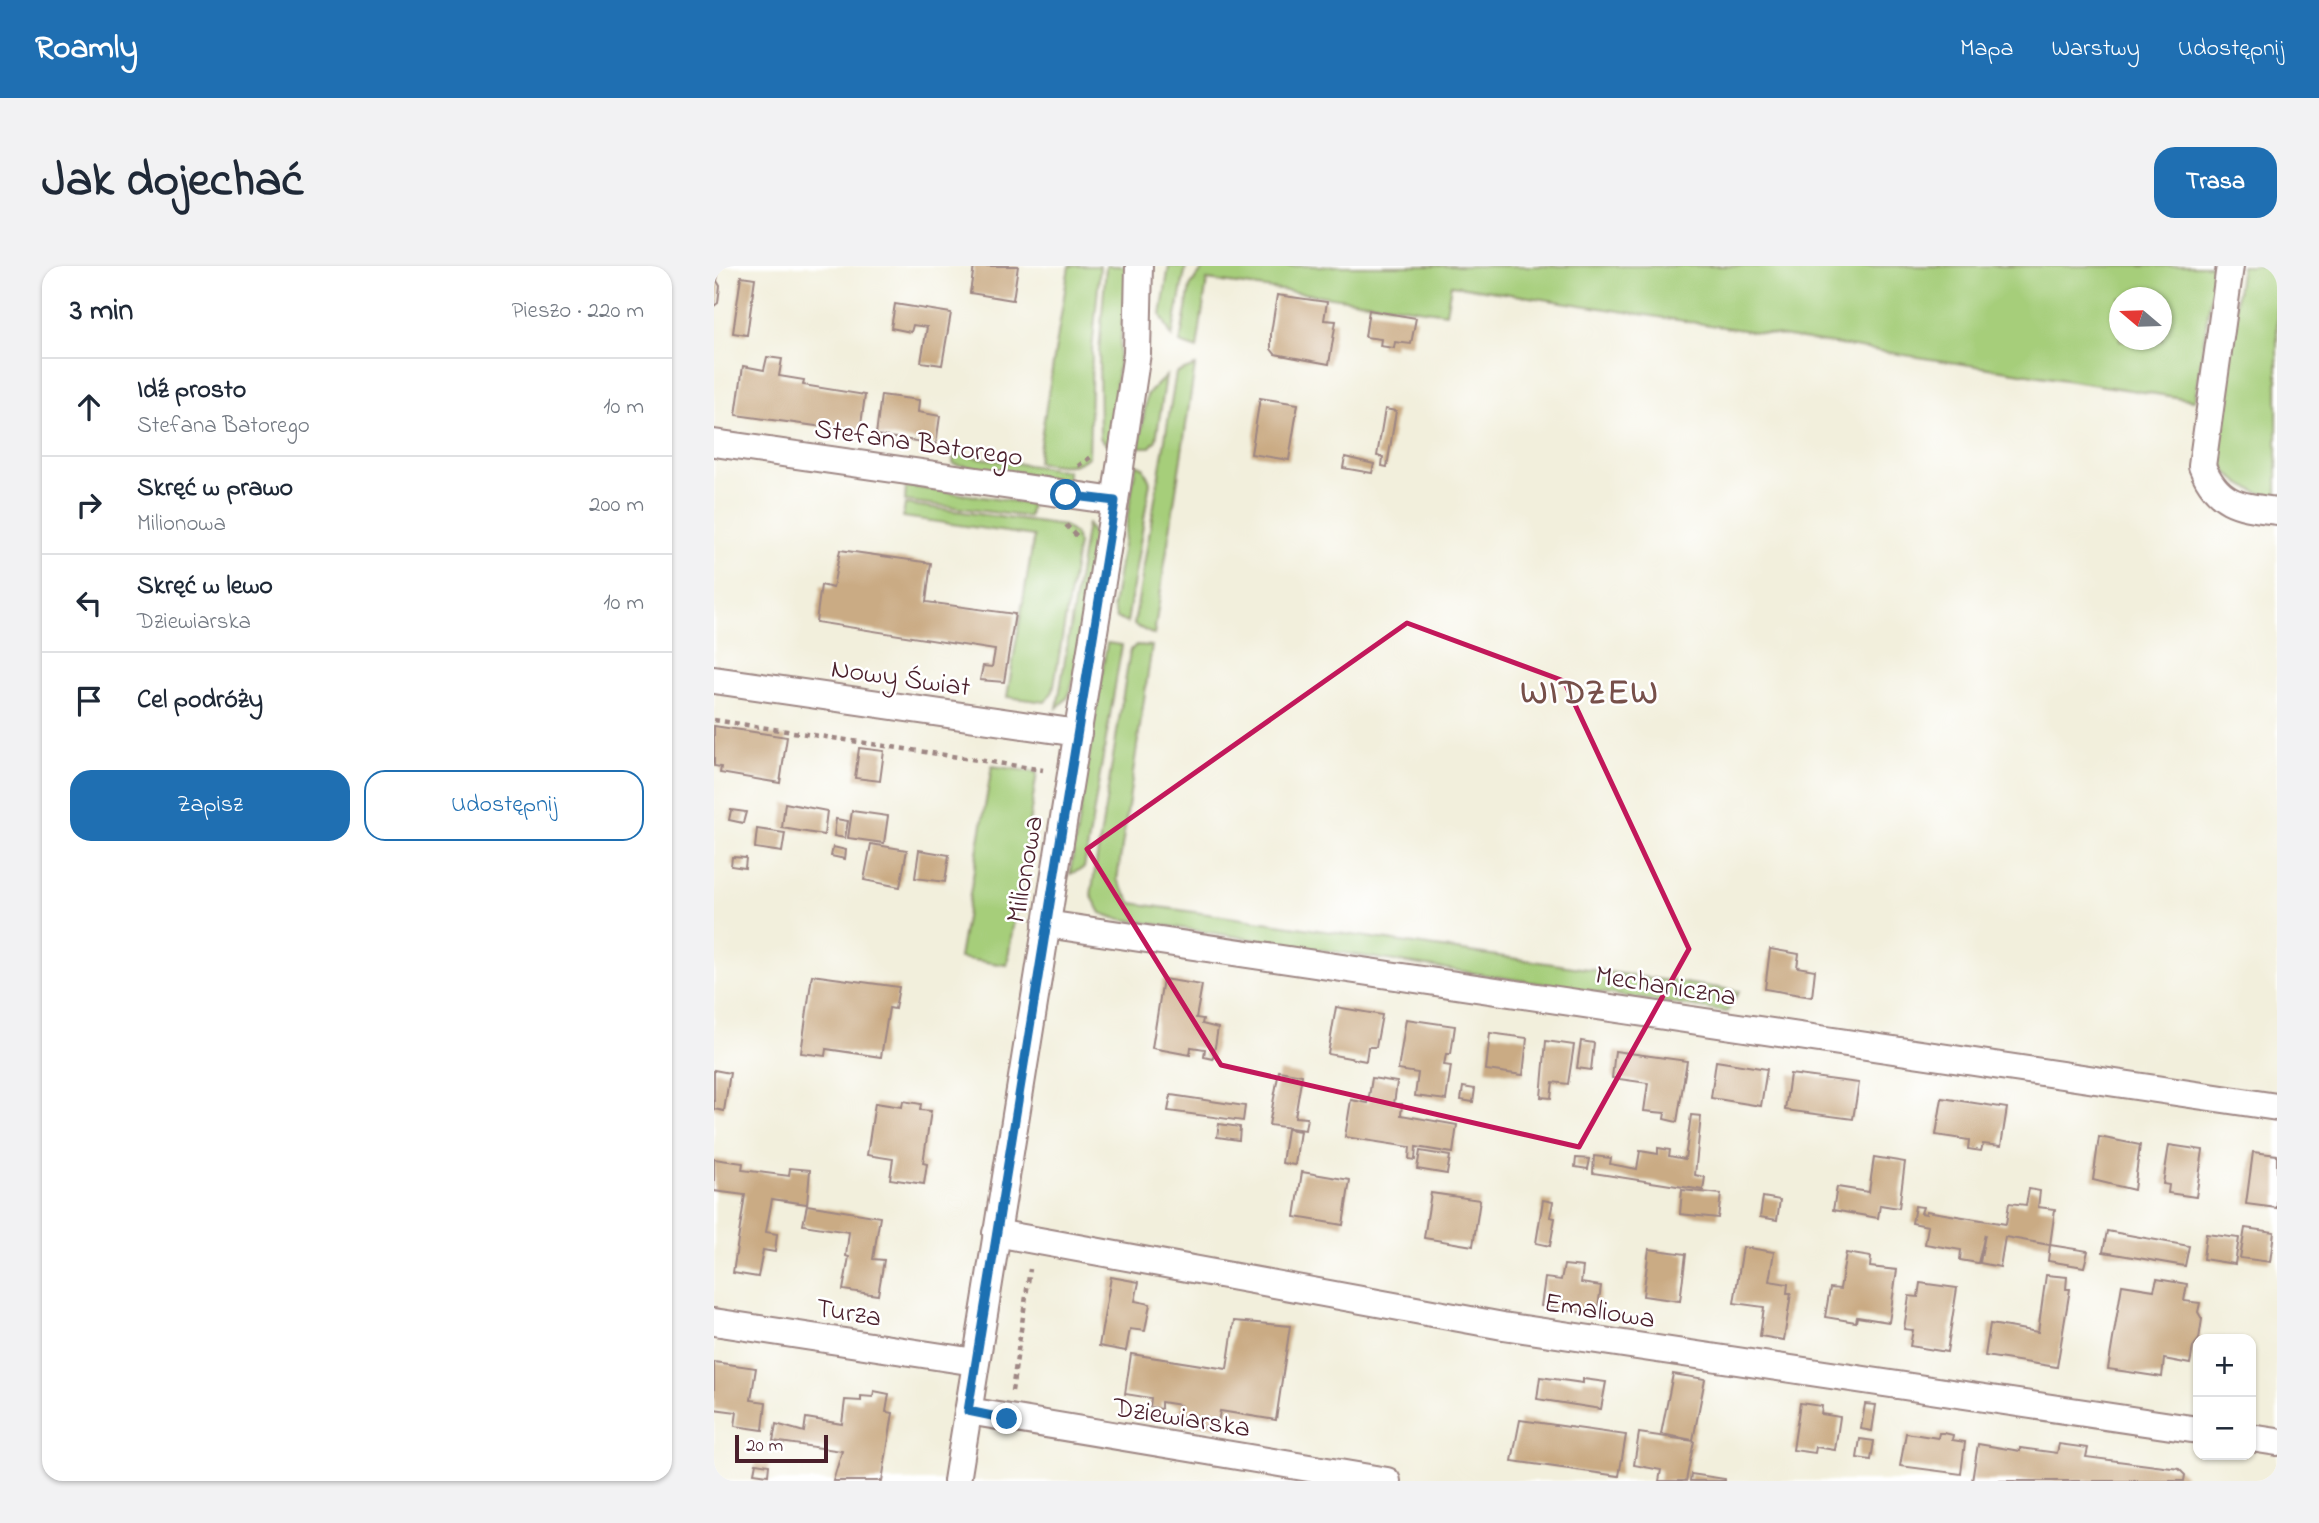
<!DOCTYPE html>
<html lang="pl">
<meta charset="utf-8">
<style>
:root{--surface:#fff;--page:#f2f2f3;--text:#1f2937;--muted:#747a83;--line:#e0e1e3;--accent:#1f6fb2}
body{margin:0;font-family:"Indie Flower",sans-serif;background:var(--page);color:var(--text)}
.controls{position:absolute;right:21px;bottom:21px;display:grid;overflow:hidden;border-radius:14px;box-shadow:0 2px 5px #0004}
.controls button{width:63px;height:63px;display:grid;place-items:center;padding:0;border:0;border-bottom:2px solid var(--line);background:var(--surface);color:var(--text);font:35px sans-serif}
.compass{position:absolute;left:1395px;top:21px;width:63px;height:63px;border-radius:50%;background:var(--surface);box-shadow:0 2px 5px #0004;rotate:289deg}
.scale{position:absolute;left:21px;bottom:18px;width:93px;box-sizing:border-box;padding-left:7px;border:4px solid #4a1f2b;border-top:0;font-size:19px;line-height:24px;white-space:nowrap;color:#4a1f2b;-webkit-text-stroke:5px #fff;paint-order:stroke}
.stop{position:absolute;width:21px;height:21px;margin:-16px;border:5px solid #1f6fb2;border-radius:50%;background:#fff}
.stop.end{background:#1f6fb2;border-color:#fff;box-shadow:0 2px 7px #0008}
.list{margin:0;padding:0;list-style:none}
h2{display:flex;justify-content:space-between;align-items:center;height:91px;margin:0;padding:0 28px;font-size:30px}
h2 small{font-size:23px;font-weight:400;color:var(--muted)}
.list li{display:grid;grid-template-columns:46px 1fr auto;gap:21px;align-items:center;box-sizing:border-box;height:98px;padding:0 28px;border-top:2px solid var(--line)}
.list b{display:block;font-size:26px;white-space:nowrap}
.list p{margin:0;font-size:23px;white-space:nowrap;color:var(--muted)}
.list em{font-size:23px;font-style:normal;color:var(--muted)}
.actions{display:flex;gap:14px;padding:21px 28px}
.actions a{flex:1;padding:16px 0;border:2px solid var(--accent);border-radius:21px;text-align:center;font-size:24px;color:var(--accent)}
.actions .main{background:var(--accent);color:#fff}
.icon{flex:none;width:38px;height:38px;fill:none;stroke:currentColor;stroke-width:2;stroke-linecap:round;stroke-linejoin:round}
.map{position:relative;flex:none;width:1563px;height:1215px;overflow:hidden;border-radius:21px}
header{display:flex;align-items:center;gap:42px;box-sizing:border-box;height:98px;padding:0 35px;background:var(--accent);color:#fff}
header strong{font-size:33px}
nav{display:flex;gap:38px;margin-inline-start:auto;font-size:24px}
.intro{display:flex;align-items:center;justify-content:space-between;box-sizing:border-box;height:168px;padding:0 42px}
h1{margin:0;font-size:49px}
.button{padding:18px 32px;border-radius:21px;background:var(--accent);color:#fff;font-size:24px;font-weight:700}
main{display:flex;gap:42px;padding:0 42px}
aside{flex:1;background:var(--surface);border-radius:21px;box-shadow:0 2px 5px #0004}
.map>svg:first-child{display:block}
</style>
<header>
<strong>Roamly</strong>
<nav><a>Mapa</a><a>Warstwy</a><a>Udostępnij</a></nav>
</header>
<div class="intro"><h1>Jak dojechać</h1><a class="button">Trasa</a></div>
<main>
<aside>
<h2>3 min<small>Pieszo · 220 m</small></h2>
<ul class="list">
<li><svg class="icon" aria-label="ahead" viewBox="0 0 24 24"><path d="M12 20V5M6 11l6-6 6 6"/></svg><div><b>Idź prosto</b><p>Stefana Batorego</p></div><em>10 m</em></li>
<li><svg class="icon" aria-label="right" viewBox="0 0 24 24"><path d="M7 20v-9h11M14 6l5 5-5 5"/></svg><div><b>Skręć w prawo</b><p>Milionowa</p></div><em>200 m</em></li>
<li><svg class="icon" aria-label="left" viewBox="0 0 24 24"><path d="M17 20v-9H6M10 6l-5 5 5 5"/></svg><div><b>Skręć w lewo</b><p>Dziewiarska</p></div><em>10 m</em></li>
<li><svg class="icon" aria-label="arrive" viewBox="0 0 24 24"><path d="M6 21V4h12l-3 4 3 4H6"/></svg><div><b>Cel podróży</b></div></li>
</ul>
<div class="actions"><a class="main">Zapisz</a><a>Udostępnij</a></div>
</aside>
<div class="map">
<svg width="1563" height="1215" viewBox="0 0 1563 1215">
<rect width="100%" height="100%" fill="#fff"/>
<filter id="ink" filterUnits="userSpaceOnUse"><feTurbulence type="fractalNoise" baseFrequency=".0143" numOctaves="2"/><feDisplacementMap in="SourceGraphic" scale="14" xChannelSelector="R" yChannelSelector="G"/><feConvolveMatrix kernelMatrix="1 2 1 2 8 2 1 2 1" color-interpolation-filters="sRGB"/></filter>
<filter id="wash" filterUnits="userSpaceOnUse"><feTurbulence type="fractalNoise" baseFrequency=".00686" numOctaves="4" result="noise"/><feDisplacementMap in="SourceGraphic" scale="28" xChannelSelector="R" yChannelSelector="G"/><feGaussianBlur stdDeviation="1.57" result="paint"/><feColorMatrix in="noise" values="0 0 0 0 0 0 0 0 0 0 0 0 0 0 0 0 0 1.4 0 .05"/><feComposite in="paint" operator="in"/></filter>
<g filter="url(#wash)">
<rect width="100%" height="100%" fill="#f2efdc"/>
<!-- grass -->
<g fill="#a6ce7a" stroke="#787652" stroke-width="2" fill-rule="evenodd">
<path d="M 355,0 L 386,0 L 378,85 L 375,190 C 361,204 342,199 323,196 Z"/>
<polygon points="392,0 414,0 396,181 386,172 385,85"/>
<polygon points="455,0 472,0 458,71 447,49"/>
<path d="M 491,0 L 1501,0 L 1481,134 L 737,19 L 732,47 L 493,14 L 483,83 L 466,77 L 476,21 ZM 1406,32 L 1448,32 L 1448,74 L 1406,74 Z"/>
<path d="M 1527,0 L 1563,0 L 1563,231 C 1534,226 1515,214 1500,188 Z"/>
<polygon points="481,100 440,369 420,359 462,107"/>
<polygon points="452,110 442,174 436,181 425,181 433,129"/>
<polygon points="240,188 354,205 353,215 239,198"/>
<polygon points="422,198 429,201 436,216 413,357 403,352 399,341"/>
<polygon points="192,220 317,238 315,251 191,235"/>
<polygon points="191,238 350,260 361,268 364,278 339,425 331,436 293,431 320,270 189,251"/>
<polygon points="373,258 380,270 380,278 359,416 354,431 343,442"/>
<polygon points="393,377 408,379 370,602 356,608"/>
<polygon points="422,379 438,380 403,614 418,637 1025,725 1013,746 401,652 387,647 377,629 416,385"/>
<polygon points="278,500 323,506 293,699 245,692"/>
</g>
<g id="blocks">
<!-- building -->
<g fill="#caab84">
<polygon points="0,0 5,0 3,15 6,20 4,37 0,40"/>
<polygon points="260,0 304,0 299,34 256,27"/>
<polygon points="27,10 41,12 33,69 19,67"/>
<polygon points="563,29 613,36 610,54 622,55 615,98 561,88 557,83 557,67"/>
<polygon points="181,38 237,47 228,99 207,96 213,61 199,59 197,66 177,62"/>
<polygon points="655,44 702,52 697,78 681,76 680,82 666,80 667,73 651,71"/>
<polygon points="53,91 68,93 65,110 90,114 89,119 151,129 146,166 22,149 29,100 50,104"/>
<polygon points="167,129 205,134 204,146 226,150 222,178 162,169"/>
<polygon points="546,132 584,138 575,194 537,188"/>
<polygon points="671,143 682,145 673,201 668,200 669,191 663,190"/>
<polygon points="631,191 660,198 658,207 629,202"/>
<polygon points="126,284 217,297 212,336 301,348 290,416 266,414 269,400 278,401 281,384 102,356 107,319 119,322"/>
<polygon points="0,460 73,471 66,517 6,507 7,501 0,500"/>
<polygon points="145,482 170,485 166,515 141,512"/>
<polygon points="71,537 113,545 110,569 68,562"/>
<polygon points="17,544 32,546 29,557 15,554"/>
<polygon points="138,545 174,550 170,577 134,572"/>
<polygon points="122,553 134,555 131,572 120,570"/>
<polygon points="43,563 71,567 68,586 41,582"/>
<polygon points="157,578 193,584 186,621 150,614"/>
<polygon points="119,581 132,584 131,593 117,590"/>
<polygon points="205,584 235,589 231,616 201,612"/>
<polygon points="18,591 32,592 31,602 17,600"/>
<polygon points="1056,683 1085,688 1083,701 1101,704 1098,731 1051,723"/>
<polygon points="98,709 185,721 181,743 175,742 167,791 112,783 111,790 87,787"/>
<polygon points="449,713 488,719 482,752 489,753 488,758 504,762 499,793 490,791 491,783 477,781 476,789 438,782"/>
<polygon points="622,741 668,749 662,781 654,781 652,795 614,788"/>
<polygon points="692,753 741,760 737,788 732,788 730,799 737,800 732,834 701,830 704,807 684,804"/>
<polygon points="776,767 813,772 809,809 772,804"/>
<polygon points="832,775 860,779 854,818 839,816 837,832 827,831"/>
<polygon points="867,775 880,777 877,804 863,802"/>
<polygon points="901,785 973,795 963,856 950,853 951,847 930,845 934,817 898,812"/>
<polygon points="1002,795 1053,803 1047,840 997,832"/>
<polygon points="0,804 16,807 10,845 0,843"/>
<polygon points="565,805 588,809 581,851 593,852 591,864 555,859"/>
<polygon points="1076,808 1145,817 1139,853 1071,844"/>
<polygon points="658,812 683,816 680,838 688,838 687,849 743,859 739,887 702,881 701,894 695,893 696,881 631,871 637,834 654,837"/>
<polygon points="749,821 761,823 759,836 747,834"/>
<polygon points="457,829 531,840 529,855 454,845"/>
<polygon points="1228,832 1293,842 1287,880 1269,878 1267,885 1254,883 1255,874 1222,869"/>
<polygon points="189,835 207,838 206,844 217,845 209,897 213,898 210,918 176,913 179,893 153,889 161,837 188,841"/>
<polygon points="977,849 987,850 981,909 991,911 989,924 879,907 880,890 897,892 896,898 923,903 926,885 944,888 944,882 956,884 955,890 971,893"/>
<polygon points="505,858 526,861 525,874 503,871"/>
<polygon points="573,863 586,865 581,899 568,897"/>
<polygon points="1385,871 1426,879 1420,924 1379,914"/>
<polygon points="1455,879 1489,884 1482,931 1454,927 1455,919 1449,918"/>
<polygon points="706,885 736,890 733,908 703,903"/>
<polygon points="1539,886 1563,889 1563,942 1532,938"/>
<polygon points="1160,891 1191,896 1185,942 1166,939 1164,952 1119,944 1123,921 1155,926"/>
<polygon points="862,892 876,893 874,903 861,901"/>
<polygon points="0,893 29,897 28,904 75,910 76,902 96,904 93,938 58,933 52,966 63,968 61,986 49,984 44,1011 19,1007 31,929 0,925"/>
<polygon points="588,906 636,914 629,959 581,951"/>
<polygon points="1315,923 1326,925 1324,941 1341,943 1336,979 1291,971 1286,1001 1266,997 1271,968 1264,997 1246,994 1247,984 1211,978 1214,960 1198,957 1201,940 1209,941 1207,947 1212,948 1212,945 1292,958 1295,937 1312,939"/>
<polygon points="968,924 1007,928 1004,952 966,948"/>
<polygon points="717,927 766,934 759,980 710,972"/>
<polygon points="1049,931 1066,934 1063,954 1046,951"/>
<polygon points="829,934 839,936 836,951 841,952 836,980 822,977"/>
<polygon points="93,939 166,951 159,993 170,994 164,1029 129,1024 135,991 132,990 135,966 89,959"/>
<polygon points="1531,962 1560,966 1556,996 1526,992"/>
<polygon points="1393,965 1475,980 1471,1000 1389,986"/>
<polygon points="1492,968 1525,972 1521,998 1489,993"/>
<polygon points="1336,979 1374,985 1370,1001 1334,995"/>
<polygon points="1029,981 1060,986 1055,1015 1074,1018 1073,1027 1077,1027 1070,1074 1046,1070 1050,1041 1020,1037"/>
<polygon points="935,983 972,988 966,1035 929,1030"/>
<polygon points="1132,987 1157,991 1156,1001 1183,1004 1175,1056 1143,1051 1142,1056 1111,1051 1116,1022 1126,1023"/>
<polygon points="850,999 869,1001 867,1017 887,1020 883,1049 827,1040 831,1012 847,1014"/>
<polygon points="1332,1009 1353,1011 1352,1023 1356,1023 1343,1101 1271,1090 1276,1058 1324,1066"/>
<polygon points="397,1011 425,1016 421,1035 436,1038 431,1065 416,1063 412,1085 385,1080"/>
<polygon points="1443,1013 1473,1018 1470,1035 1486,1037 1484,1046 1488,1053 1485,1073 1479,1081 1476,1098 1450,1093 1448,1111 1394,1103 1408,1019 1440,1024"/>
<polygon points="1206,1017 1243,1022 1233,1086 1196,1080 1199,1064 1190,1063 1195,1030 1204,1031"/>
<polygon points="520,1055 576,1060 562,1154 506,1145 503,1163 462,1157 466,1139 447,1136 447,1143 436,1141 437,1132 411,1128 417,1088 513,1103"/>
<polygon points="0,1096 42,1102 37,1134 52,1136 49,1164 21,1160 23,1146 0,1143"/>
<polygon points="959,1108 991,1113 979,1174 947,1168"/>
<polygon points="826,1111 869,1117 869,1113 892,1116 887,1143 823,1133"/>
<polygon points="160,1125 175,1128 172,1146 179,1147 168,1215 119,1215 128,1185 59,1175 62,1158 90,1166 92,1152 128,1158 131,1134 147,1135 147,1130 159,1131"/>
<polygon points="1086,1137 1108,1140 1107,1148 1126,1151 1121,1184 1102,1181 1101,1187 1079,1184"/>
<polygon points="1151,1138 1162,1139 1158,1165 1147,1163"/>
<polygon points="806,1154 912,1169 905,1210 798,1195"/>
<polygon points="925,1167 980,1175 972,1215 945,1215 947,1204 920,1199"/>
<polygon points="1192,1167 1224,1172 1225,1167 1230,1167 1239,1169 1238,1174 1251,1176 1247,1208 1186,1200"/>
<polygon points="1146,1173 1160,1175 1157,1194 1143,1192"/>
<polygon points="1264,1178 1306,1185 1306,1182 1343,1187 1345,1178 1374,1182 1372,1191 1465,1203 1471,1209 1470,1215 1258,1215"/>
<polygon points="42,1197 55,1199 54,1209 40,1207"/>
<polygon points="977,1208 1011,1213 1011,1215 976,1215"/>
</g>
</g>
</g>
<g filter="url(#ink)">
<use href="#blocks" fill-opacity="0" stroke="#9e8784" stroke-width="2"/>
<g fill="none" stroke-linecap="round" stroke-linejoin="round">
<!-- street casing -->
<g stroke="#9e8784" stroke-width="30">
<g id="street">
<path d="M 1516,0 L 1488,200 C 1504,239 1525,240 1563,245"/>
<polyline points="0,177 401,235"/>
<polyline points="0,414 364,467"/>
<polyline points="332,658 1563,841"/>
<polyline points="282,967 789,1060 1484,1164"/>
<polyline points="0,1056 261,1096"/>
<polyline points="254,1145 673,1215"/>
<polyline points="1537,1172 1563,1176"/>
<polyline points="243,1215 401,235 423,87 425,0"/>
</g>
</g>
<!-- path -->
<g stroke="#9e8784" stroke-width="4.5" stroke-dasharray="5 5" stroke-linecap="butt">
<polyline points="364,200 380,189"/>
<polyline points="352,259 365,272"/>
<polyline points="0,454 329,504"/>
<polyline points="298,1125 316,1003"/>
</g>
<!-- street -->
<use href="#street" stroke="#fff" stroke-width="26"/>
</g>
</g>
<g fill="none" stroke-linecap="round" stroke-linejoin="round" filter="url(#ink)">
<!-- route -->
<polyline stroke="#1f6fb2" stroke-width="9" points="293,1153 254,1145 401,235 352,229"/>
</g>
<!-- marked area -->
<path fill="none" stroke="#c2185b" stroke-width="5" stroke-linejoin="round" d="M 693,357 L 850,415 L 975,683 L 865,881 L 507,799 L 373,583 Z"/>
<g text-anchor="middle" stroke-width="5" stroke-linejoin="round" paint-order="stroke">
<!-- street labels -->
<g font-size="28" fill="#4a1f2b" stroke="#fff">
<text transform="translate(205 175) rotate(8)" y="10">Stefana Batorego</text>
<text transform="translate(187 410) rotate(8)" y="10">Nowy Świat</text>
<text transform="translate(309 603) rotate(-80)" y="10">Milionowa</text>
<text transform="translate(952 718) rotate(9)" y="10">Mechaniczna</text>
<text transform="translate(886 1043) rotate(9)" y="10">Emaliowa</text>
<text transform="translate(135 1045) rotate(9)" y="10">Turza</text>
<text transform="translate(468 1150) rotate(9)" y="10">Dziewiarska</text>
</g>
<!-- district labels -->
<g font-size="35" font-weight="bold" letter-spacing="2" fill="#77504a" stroke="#fff">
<text x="876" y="437">WIDZEW</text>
</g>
</g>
</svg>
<div class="controls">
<button>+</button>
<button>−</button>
</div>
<svg class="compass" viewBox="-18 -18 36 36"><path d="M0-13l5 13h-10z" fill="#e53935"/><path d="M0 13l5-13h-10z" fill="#747a83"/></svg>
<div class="scale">20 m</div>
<div class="stop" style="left:352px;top:229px"></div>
<div class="stop end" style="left:293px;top:1153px"></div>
</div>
</main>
